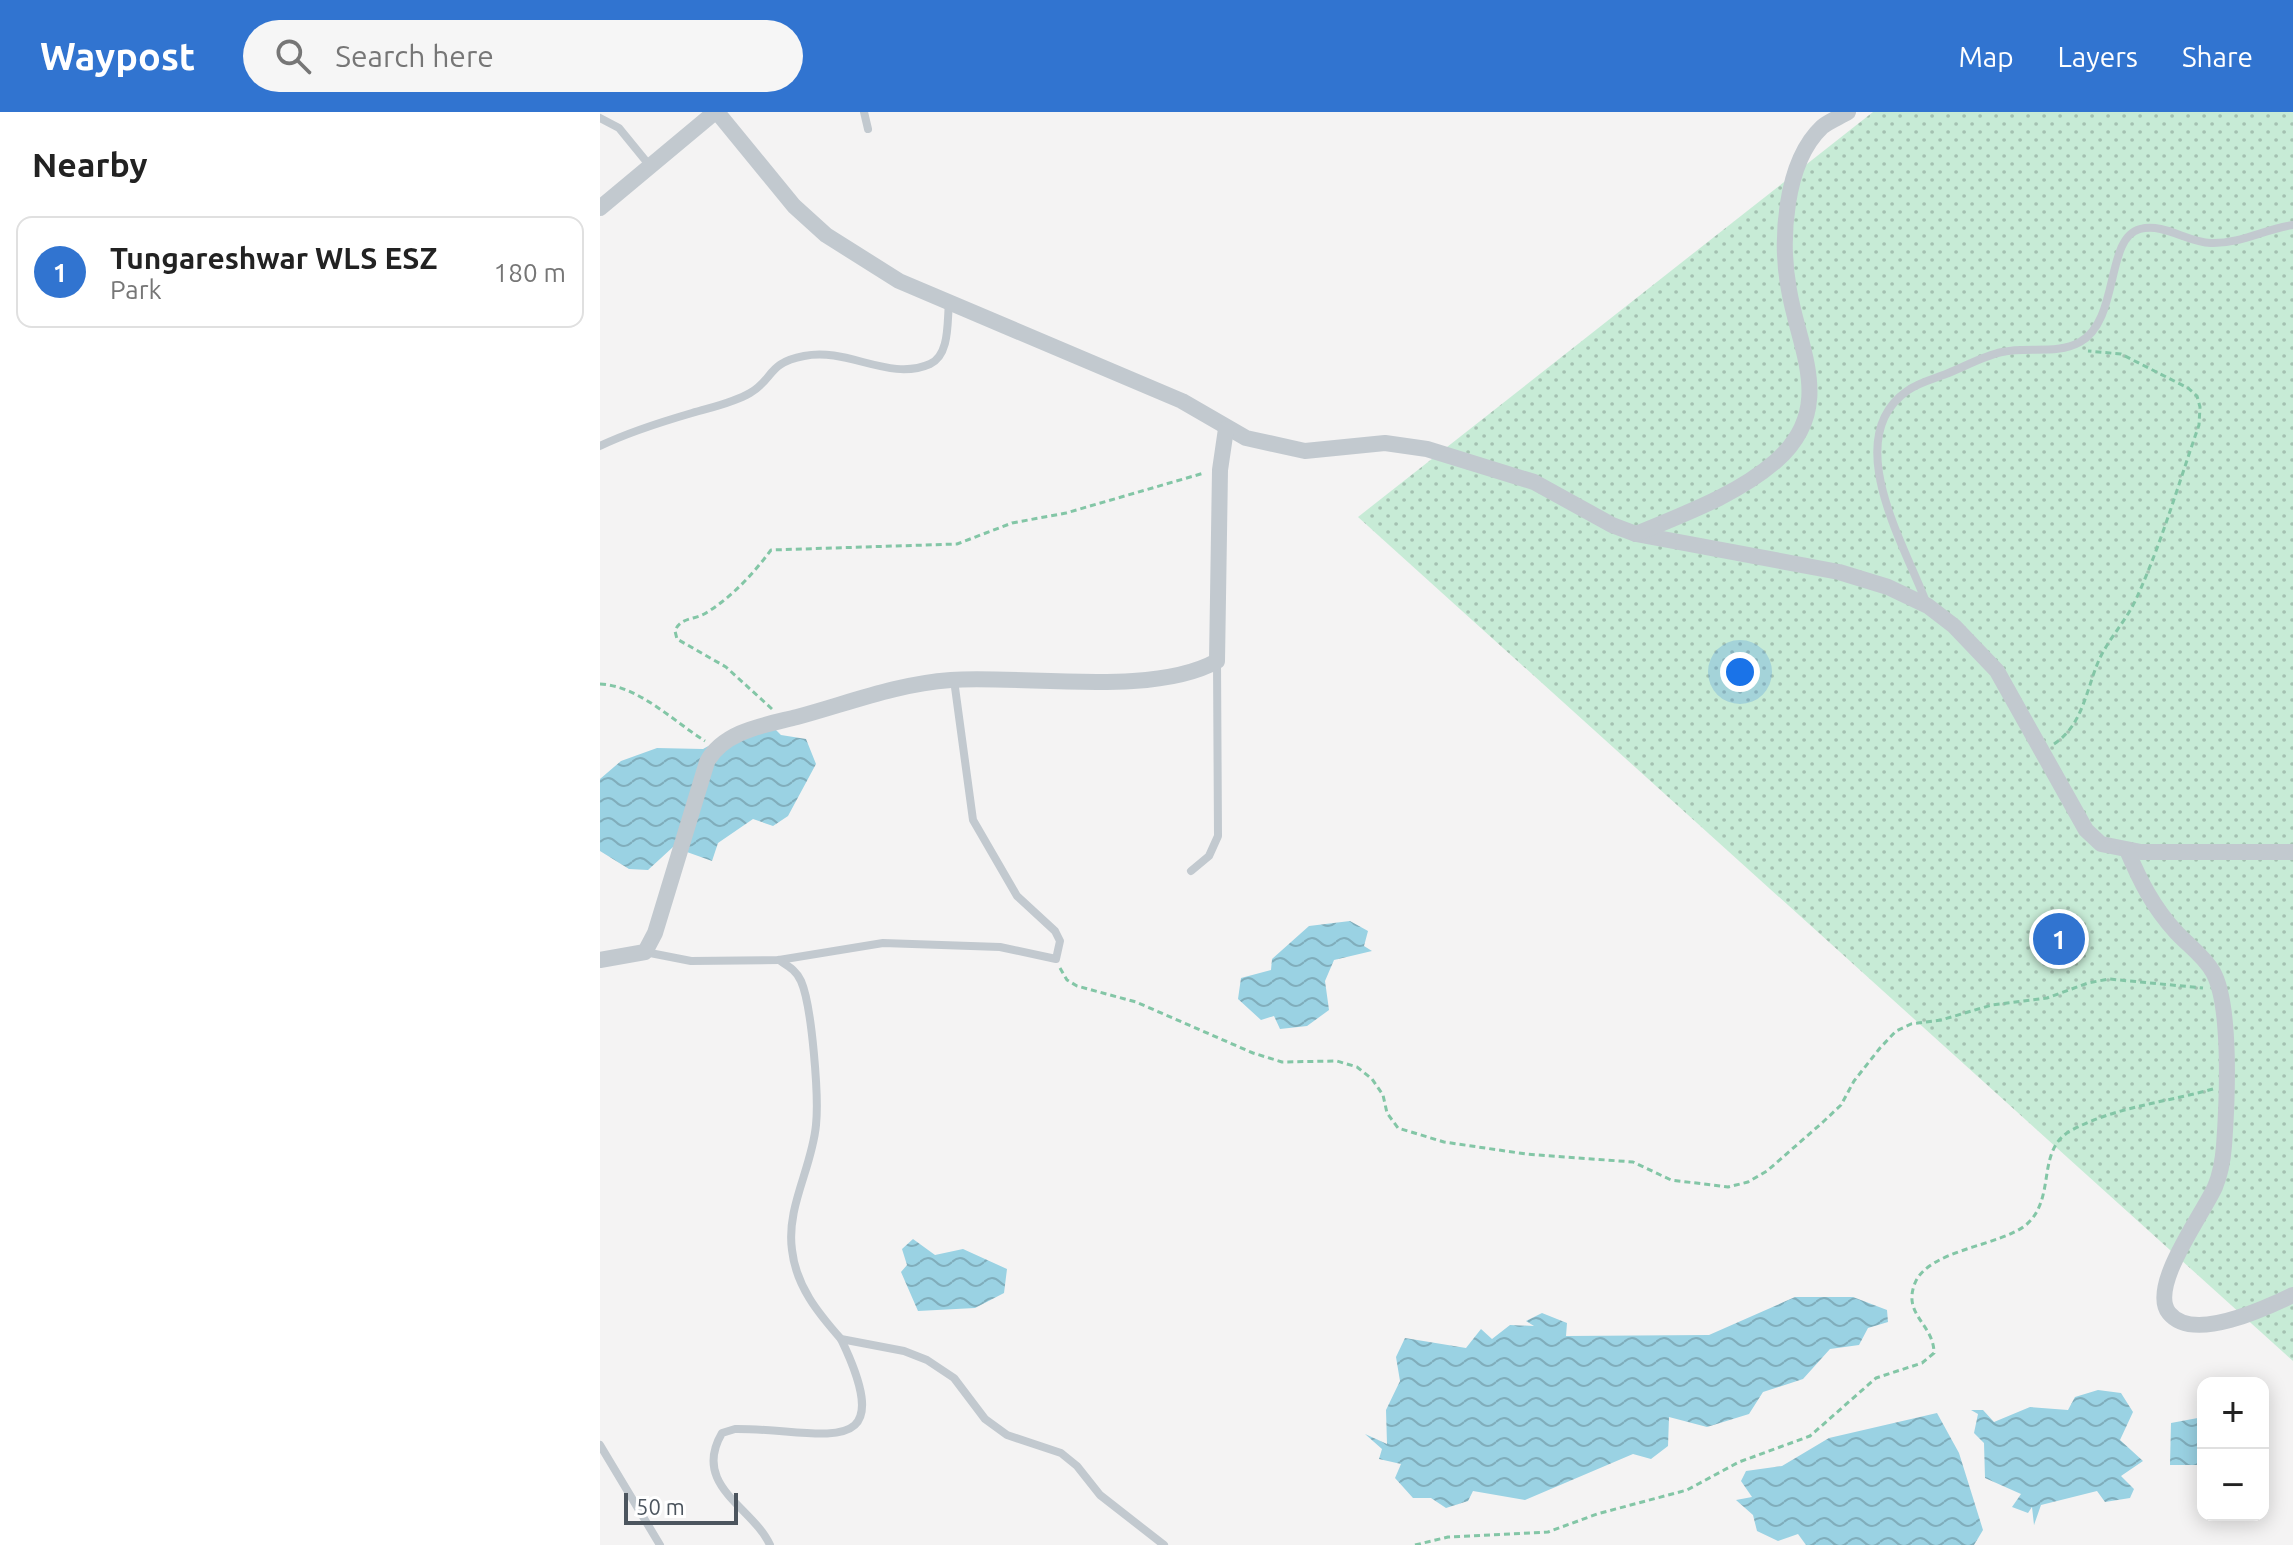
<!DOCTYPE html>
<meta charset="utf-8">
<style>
:root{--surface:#fff;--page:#f6f6f6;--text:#222;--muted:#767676;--line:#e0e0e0;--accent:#3174d0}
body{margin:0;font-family:Ubuntu,sans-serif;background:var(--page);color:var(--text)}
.controls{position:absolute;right:24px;bottom:24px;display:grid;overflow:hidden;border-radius:16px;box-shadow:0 4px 20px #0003}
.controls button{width:72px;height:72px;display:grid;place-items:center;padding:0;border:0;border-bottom:2px solid var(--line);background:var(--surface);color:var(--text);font:40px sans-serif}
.scale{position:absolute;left:24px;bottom:20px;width:114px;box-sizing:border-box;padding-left:8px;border:4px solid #4c555e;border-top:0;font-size:22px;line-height:28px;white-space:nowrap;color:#4c555e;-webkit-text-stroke:6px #fff;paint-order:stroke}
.you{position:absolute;left:1140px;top:560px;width:28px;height:28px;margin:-20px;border:6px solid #fff;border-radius:50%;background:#1a73e8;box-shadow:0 0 0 12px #1a73e833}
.badge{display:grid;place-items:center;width:52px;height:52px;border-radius:50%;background:var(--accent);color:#fff;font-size:26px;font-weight:700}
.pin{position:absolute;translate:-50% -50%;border:4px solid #fff;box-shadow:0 2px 8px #0006}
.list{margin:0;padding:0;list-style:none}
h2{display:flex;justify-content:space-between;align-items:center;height:104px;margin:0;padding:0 32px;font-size:34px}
h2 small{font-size:26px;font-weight:400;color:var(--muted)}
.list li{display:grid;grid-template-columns:52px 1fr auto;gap:24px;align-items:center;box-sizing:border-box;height:112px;margin:0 16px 16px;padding:0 16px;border:2px solid var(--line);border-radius:16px}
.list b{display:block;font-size:30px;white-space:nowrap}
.list p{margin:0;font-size:26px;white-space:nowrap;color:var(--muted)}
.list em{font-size:26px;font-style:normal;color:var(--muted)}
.icon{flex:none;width:44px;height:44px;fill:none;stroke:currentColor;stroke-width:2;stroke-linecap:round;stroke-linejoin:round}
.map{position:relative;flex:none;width:1693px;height:1433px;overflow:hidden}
header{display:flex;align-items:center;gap:48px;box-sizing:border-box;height:112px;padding:0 40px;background:var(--accent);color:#fff}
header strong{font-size:38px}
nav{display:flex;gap:44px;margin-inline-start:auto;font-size:28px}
.search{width:560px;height:72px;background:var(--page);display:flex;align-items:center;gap:20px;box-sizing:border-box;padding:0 28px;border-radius:44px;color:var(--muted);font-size:30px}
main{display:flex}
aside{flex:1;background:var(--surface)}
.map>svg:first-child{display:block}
</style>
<header>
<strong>Waypost</strong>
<div class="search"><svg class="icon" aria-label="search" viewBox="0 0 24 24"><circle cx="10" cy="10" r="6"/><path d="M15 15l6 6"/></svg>Search here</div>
<nav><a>Map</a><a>Layers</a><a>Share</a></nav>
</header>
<main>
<aside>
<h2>Nearby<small></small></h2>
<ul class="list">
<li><span class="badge">1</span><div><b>Tungareshwar WLS ESZ</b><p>Park</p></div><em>180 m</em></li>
</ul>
</aside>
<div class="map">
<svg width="1693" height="1433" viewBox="0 0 1693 1433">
<defs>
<pattern id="park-dots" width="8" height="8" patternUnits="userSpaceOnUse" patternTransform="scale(2)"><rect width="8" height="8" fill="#c7ebd6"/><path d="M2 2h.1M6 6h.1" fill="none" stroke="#a4c1b1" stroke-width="1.8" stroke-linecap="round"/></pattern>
<pattern id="water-waves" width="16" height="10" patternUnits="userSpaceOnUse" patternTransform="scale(2)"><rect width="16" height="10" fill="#9ad2e3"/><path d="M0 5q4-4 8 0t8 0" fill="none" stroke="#80adbb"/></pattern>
</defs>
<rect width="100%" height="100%" fill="#f4f3f3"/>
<!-- park -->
<polygon fill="url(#park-dots)" points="1273,0 1693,0 1693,1249 758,405"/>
<!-- water -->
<g fill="url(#water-waves)">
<polygon points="168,610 181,623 206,627 216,652 188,704 173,714 153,707 118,731 112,749 73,735 48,758 29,757 0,739 0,667 21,649 57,636 103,637 150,611"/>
<polygon points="750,809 768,819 764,834 772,839 734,848 725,869 729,898 707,914 680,917 674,904 661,908 638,887 641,866 671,858 672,847 709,814"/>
<polygon points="313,1127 335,1143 363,1137 407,1157 404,1181 375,1196 318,1199 301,1160 307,1153 302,1137"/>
<polygon points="1195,1185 1253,1185 1287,1198 1288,1210 1268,1216 1259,1233 1230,1237 1203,1267 1163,1280 1149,1302 1107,1315 1069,1305 1068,1334 1051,1347 1033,1342 925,1388 873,1379 868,1389 846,1396 831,1386 813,1386 795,1366 801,1352 779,1347 782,1337 765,1322 787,1332 786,1298 800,1269 796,1245 805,1226 866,1236 881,1217 892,1227 910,1213 934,1214 926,1209 942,1201 967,1211 966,1224 1109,1223"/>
<polygon points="1498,1278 1521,1281 1533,1300 1520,1328 1543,1349 1521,1364 1534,1377 1530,1386 1505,1390 1497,1379 1441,1393 1434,1413 1432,1395 1428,1401 1412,1395 1421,1382 1385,1366 1384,1331 1374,1321 1378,1302 1371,1298 1383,1298 1394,1310 1430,1295 1468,1298 1475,1285"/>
<polygon points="1337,1301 1359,1341 1383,1418 1374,1433 1206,1433 1198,1422 1178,1429 1157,1419 1153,1403 1136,1388 1152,1385 1141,1369 1146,1359 1182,1354 1229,1326"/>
<polygon points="1603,1305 1603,1353 1570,1353 1571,1311"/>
</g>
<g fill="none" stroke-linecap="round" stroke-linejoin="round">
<!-- path -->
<g stroke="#83c6a6" stroke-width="3" stroke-dasharray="6 4" stroke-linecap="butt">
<path d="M 0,572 C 39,574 73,609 105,629"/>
<path d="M 172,597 L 126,555 L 77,527 L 75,519 C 80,505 95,508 106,501 C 132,485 153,462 171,438 L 357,432 L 412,411 L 466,401 L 604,361"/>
<path d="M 1454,632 C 1483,613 1486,578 1499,548 C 1509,526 1527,508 1537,485 C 1562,430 1579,370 1599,313 L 1600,295 L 1597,284 L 1588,276 L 1521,242 L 1488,239"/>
<polyline points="460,856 467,868 477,874 536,890 653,941 682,950 737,949 757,955 772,967 783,983 787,1001 798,1016 844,1030 926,1042 1033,1050 1071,1068 1128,1075 1148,1070 1167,1059 1223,1010 1241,993 1254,969 1280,936 1296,919 1311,912 1341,908 1392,893 1447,886 1488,871 1509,867 1603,876"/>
<path d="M 815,1433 L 848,1425 L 948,1420 L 997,1402 L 1087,1378 L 1139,1350 L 1210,1324 L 1276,1266 L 1322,1251 L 1334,1241 C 1334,1212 1302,1203 1315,1171 C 1329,1137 1402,1134 1427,1112 C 1457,1085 1435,1037 1472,1018 C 1515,995 1567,990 1613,977"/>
</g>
<!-- lane -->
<g stroke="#c2c9cf" stroke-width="8">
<polyline points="264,0 268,17"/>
<polyline points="0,6 19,16 50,54"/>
<path d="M 0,334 C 29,320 61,310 92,301 C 112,295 133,291 150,281 C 174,267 167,251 204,244 C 248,235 289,270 330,252 C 350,243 347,210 349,191"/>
<path d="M 1326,490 C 1304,432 1240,326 1307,279 C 1317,271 1333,267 1346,262 C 1364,255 1383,244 1402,240 C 1427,234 1457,243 1480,230 C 1520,208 1505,126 1540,117 C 1564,111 1587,130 1611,131 C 1640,132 1665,117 1693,113"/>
<polyline points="591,759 609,744 618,724 617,549"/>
<polyline points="45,840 91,849 179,848 283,831 400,835 456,847 460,829 455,819 417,784 373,708 354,568"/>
<path d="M 179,848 C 188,854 196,858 201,869 C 212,894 219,985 216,1013 C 212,1056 186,1095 192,1138 C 196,1174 218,1201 241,1227 L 304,1239 L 327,1248 L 354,1266 L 385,1307 L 407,1323 L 461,1341 L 477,1354 L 500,1383 L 564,1433"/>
<polyline points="0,1333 60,1433"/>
<path d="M 170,1433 C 153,1395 91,1374 122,1321 L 135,1317 C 220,1316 302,1354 241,1227"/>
</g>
<!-- street -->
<g stroke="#c2c9cf" stroke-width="16">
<polyline points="117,0 194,94 226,123 299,169 582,289 646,326 705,339 785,331 827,337 934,370 1012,413 1036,422 1239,460 1288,475 1328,494 1354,514 1397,559 1486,718 1501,732 1541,740 1693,740"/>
<polyline points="0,96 115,0"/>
<path d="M 1036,422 C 1084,402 1137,383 1176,349 C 1236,296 1199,238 1189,178 C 1180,130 1184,51 1222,15 C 1229,9 1240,5 1248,0"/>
<path d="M 1527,738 C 1540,769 1553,795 1576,820 C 1589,834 1604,844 1613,860 C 1632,894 1627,994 1624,1034 C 1623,1047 1620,1063 1615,1075 C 1603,1102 1548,1175 1569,1201 C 1593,1231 1666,1196 1693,1183"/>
<path d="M 0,848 L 45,840 L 55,821 L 107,650 C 123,619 165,613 197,605 C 249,591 296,572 351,568 C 426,563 553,585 617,549 L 620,358 L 626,317"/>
</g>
</g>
</svg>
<div class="controls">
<button>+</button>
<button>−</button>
</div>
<div class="scale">50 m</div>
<div class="you"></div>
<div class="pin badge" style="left:1459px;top:827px">1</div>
</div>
</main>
